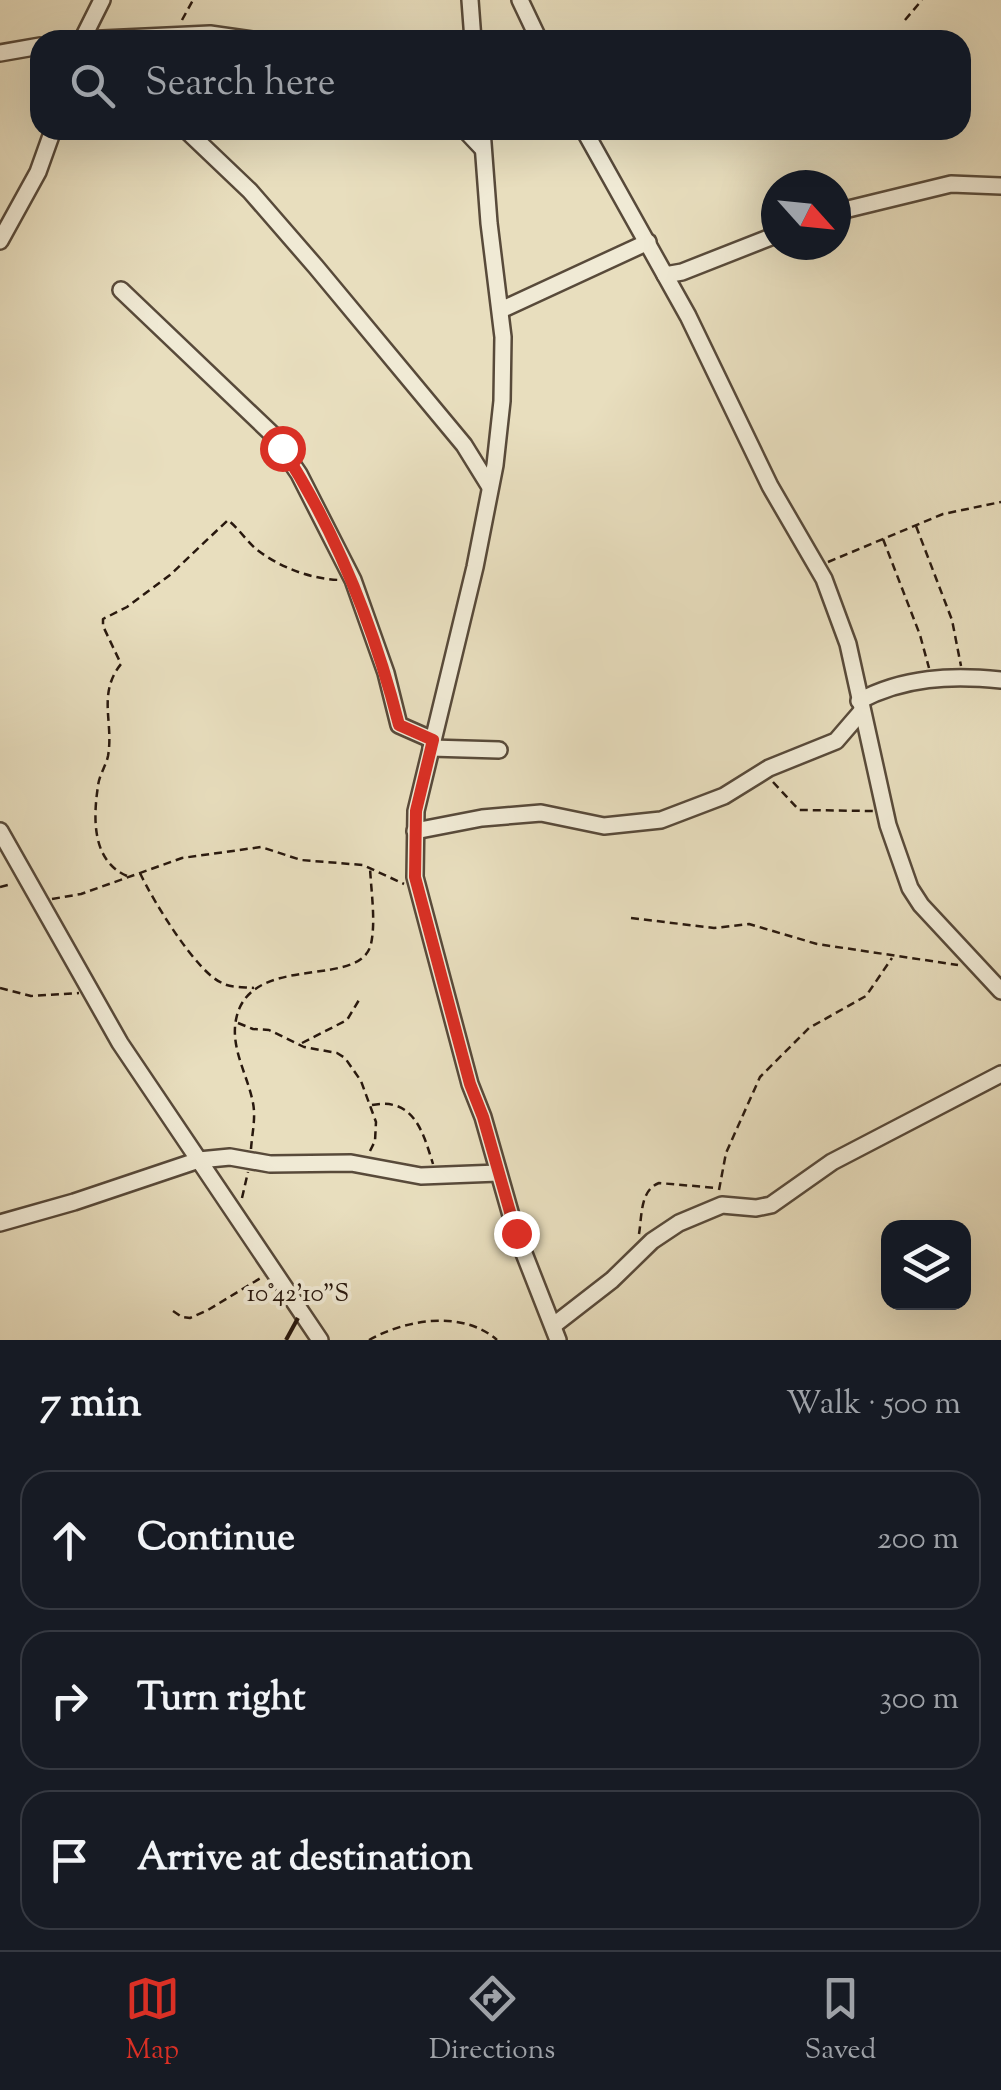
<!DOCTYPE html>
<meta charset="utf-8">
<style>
:root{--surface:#171b24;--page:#20242c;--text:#f1f3f6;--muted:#9ea1a6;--line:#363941;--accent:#d93025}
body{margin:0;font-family:"Sorts Mill Goudy",serif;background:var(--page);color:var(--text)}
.controls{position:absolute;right:30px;bottom:30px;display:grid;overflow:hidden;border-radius:20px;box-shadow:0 10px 40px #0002}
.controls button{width:90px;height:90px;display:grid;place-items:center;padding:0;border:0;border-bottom:2px solid var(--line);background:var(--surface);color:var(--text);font:50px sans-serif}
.compass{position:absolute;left:761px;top:170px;width:90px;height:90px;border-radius:50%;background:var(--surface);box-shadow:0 10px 40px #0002;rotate:117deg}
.stop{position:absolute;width:30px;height:30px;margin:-22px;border:8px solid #d93025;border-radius:50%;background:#fff}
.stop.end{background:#d93025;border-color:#fff;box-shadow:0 2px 10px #0008}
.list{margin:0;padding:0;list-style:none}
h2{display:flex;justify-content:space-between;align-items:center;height:130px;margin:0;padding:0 40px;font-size:42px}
h2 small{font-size:32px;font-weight:400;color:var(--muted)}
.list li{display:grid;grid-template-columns:65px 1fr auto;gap:30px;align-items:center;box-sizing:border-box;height:140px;margin:0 20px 20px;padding:0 20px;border:2px solid var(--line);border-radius:30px}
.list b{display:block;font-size:38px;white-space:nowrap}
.list em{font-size:32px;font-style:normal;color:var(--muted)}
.icon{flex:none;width:55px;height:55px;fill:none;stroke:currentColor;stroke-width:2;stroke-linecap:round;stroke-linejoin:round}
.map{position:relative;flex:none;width:1001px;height:1340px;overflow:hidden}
.search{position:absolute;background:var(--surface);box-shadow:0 10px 40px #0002;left:30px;right:30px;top:30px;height:110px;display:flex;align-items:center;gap:25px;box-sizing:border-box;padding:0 35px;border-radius:30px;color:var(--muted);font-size:38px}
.sheet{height:610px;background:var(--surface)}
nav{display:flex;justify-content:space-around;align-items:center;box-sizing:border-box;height:140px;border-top:2px solid var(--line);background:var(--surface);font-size:28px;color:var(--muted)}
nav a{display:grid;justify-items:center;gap:5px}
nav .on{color:var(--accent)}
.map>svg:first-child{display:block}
</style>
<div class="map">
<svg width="1001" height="1340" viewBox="0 0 1001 1340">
<rect width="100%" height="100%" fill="#e8debe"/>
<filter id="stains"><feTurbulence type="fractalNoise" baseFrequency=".002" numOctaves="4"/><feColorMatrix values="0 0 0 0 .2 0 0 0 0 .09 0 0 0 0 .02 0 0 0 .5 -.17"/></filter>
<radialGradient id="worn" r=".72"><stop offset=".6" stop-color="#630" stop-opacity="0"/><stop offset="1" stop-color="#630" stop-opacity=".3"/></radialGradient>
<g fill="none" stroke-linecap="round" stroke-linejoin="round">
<!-- minor casing -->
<g stroke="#584a3a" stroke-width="20">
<g id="minor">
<polyline points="470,0 473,40"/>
<polyline points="520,0 539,40"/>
<polyline points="81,40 210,34 252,40"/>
<polyline points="82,40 102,0"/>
<polyline points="0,53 40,46"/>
<polyline points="186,130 250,191 316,267 464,445 490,487"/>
<polyline points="465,130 482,148"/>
<polyline points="482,130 489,223 503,337 502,401 495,465 475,567 416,811 415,877 470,1084 483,1117 516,1233 558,1340"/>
<polyline points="584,130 688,316 770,486 824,579 848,644 888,825 910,888 921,905 1001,991"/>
<polyline points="836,212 951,184 1001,186"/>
<polyline points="0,241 38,172 53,130"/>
<polyline points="665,275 682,272 776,235"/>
<polyline points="121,290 272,434 299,474 353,580 386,673 399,725 433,740"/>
<polyline points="501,310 648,242"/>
<path d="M 859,701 C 904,677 951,675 1001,680"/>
<polyline points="431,748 499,750"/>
<polyline points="0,831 120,1043 320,1340"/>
<polyline points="415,831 482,818 541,813 604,826 661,820 724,796 769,768 836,741 861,712"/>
<polyline points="0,1223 74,1202 199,1160 230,1157 270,1164 351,1163 421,1176 498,1173"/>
<polyline points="554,1325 612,1280 652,1241 679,1223 722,1205 756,1208 771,1205 832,1162 1001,1074"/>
</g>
</g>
<!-- path -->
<g stroke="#28180e" stroke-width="2.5" stroke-dasharray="8 5" stroke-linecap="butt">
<polyline points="182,20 193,0"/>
<polyline points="905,20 922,0"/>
<polyline points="916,526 952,620 961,666"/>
<polyline points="883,539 920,635 929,668"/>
<polyline points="828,562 943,514 1001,502"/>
<polyline points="773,782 799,810 873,811"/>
<path d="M 140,873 C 152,899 196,972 222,983 C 231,988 244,987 254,988"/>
<path d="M 127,876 C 92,861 93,819 98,786 C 99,775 106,766 108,756 C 114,722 97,694 121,664 L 103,626 L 103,619 L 127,607 L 170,575 L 228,520 C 238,528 246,540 256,549 C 279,567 310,579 340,580"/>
<polyline points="0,887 12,884"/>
<polyline points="52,899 81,894 182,858 261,847 301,860 363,865 404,884"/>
<polyline points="631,918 714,928 749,924 817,944 958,965"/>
<polyline points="0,988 31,996 79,993"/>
<polyline points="238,1023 253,1029 269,1030 304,1047 337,1053 345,1058 361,1081 376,1122 375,1141 370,1151"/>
<polyline points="302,1043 347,1020 359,1000"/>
<path d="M 372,1105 C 414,1097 423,1132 433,1164"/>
<path d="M 251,1149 C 252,1134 256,1118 253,1103 C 247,1071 225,1041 240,1007 C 264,956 361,987 371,944 C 376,921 371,891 370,867"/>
<polyline points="719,1190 726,1153 760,1077 809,1028 866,996 892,958"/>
<polyline points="242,1198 248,1172"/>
<path d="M 639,1234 C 642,1216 640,1190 659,1183 L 717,1188"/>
<polyline points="173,1311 182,1317 190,1318 208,1310 264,1276"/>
<path d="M 369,1340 C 407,1319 463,1310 497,1340"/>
</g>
<!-- minor -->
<use href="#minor" stroke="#f0ead5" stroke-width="15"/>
</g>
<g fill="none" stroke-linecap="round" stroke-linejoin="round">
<!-- route -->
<path stroke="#d93025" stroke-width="12" d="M 282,448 C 337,533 374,627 399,725 L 433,740 L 416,811 L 415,877 L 470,1084 L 483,1117 L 516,1233"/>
</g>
<!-- ticks -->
<path fill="none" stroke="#28180e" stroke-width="4" d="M 286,1340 L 298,1318"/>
<g font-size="25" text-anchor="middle" fill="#28180e" stroke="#f0ead5" stroke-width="8" stroke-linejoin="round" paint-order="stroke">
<text x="298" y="1301">10°42'10"S</text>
</g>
<rect width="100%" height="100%" filter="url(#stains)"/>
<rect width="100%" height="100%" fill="url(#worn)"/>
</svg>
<div class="controls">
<button><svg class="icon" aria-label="layers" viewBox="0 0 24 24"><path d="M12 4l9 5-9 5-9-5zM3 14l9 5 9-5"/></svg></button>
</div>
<svg class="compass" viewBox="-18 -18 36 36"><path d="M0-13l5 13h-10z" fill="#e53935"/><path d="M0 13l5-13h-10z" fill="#9ea1a6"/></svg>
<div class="stop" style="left:282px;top:448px"></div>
<div class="stop end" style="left:516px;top:1233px"></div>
<div class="search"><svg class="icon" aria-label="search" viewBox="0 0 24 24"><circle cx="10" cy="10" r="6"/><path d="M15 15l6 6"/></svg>Search here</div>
</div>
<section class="sheet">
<h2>7 min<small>Walk · 500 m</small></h2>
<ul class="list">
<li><svg class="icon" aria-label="ahead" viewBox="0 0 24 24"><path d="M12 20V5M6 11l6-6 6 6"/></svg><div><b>Continue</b></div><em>200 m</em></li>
<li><svg class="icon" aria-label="right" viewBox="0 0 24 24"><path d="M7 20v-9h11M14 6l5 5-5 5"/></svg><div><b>Turn right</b></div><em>300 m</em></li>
<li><svg class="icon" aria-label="arrive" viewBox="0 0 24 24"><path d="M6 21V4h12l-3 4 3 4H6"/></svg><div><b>Arrive at destination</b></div></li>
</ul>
</section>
<nav>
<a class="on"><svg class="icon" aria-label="map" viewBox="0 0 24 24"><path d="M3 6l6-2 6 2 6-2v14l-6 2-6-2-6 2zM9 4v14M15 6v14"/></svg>Map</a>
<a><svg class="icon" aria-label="directions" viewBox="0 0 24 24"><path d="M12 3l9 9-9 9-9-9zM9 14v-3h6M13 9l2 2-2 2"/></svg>Directions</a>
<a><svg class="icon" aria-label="saved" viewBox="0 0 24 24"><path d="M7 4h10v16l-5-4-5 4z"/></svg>Saved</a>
</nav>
